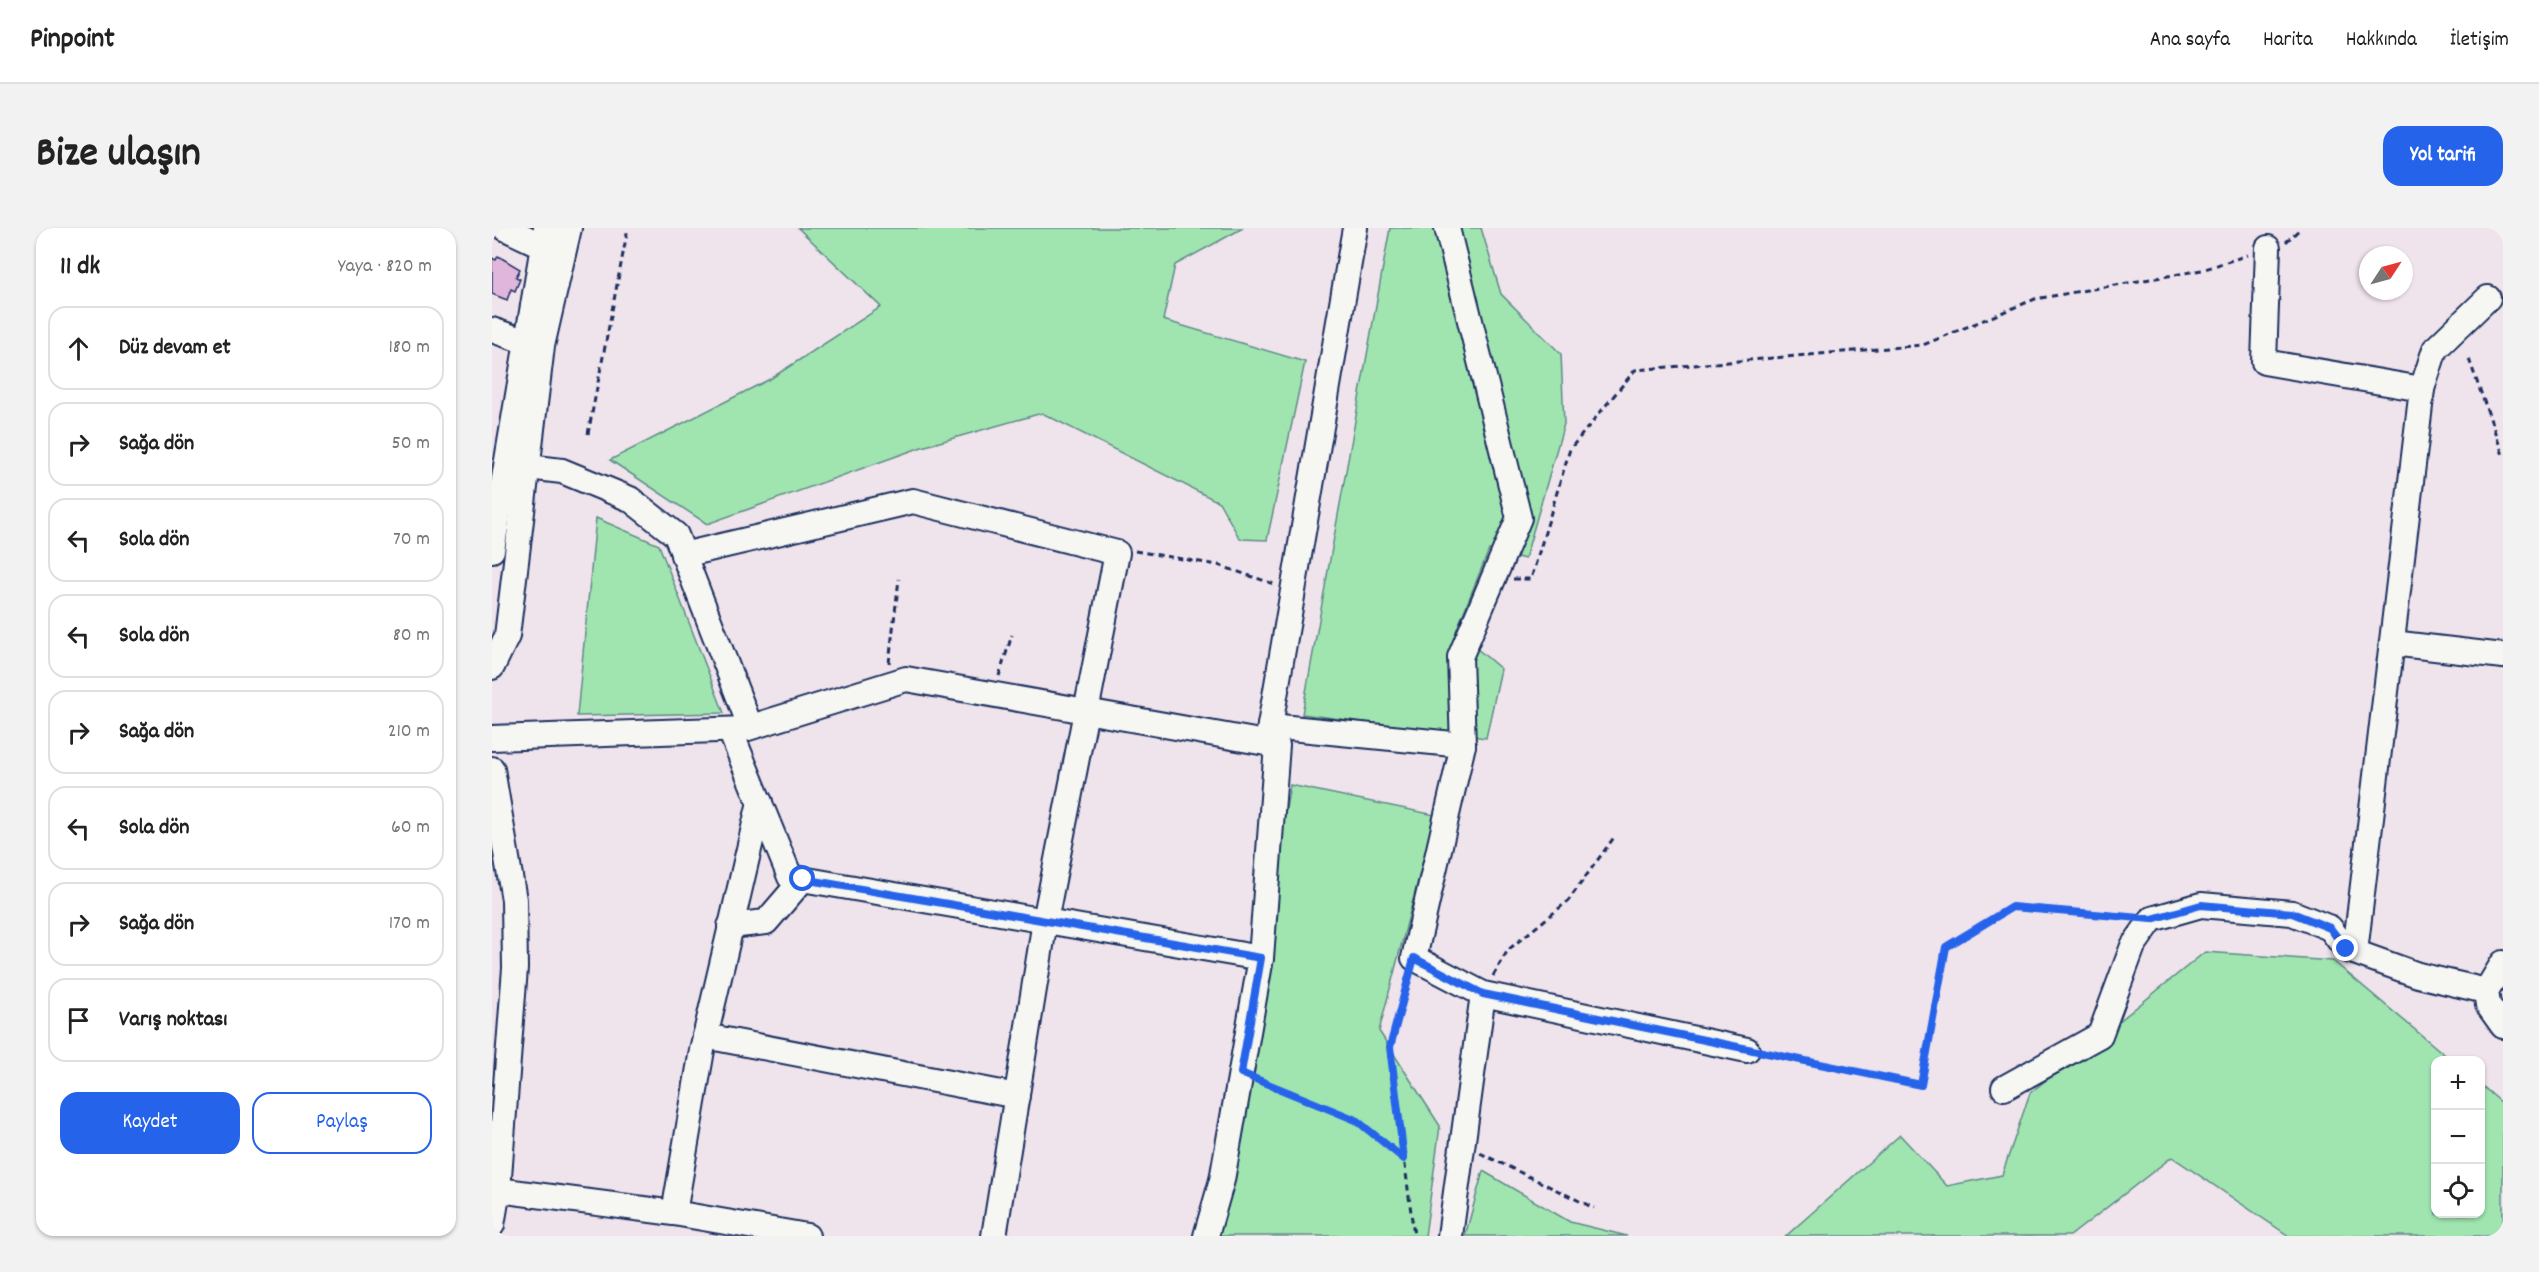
<!DOCTYPE html>
<html lang="tr">
<meta charset="utf-8">
<style>
:root{--surface:#fff;--page:#f2f2f2;--text:#222;--muted:#767676;--line:#e0e0e0;--accent:#2563eb}
body{margin:0;font-family:Dekko,sans-serif;background:var(--page);color:var(--text)}
.controls{position:absolute;right:18px;bottom:18px;display:grid;overflow:hidden;border-radius:12px;box-shadow:0 2px 4px #0004}
.controls button{width:54px;height:54px;display:grid;place-items:center;padding:0;border:0;border-bottom:2px solid var(--line);background:var(--surface);color:var(--text);font:30px sans-serif}
.compass{position:absolute;left:1867px;top:18px;width:54px;height:54px;border-radius:50%;background:var(--surface);box-shadow:0 2px 4px #0004;rotate:54deg}
.stop{position:absolute;width:18px;height:18px;margin:-14px;border:4px solid #2563eb;border-radius:50%;background:#fff}
.stop.end{background:#2563eb;border-color:#fff;box-shadow:0 2px 6px #0008}
.list{margin:0;padding:0;list-style:none}
h2{display:flex;justify-content:space-between;align-items:center;height:78px;margin:0;padding:0 24px;font-size:26px}
h2 small{font-size:20px;font-weight:400;color:var(--muted)}
.list li{display:grid;grid-template-columns:39px 1fr auto;gap:18px;align-items:center;box-sizing:border-box;height:84px;margin:0 12px 12px;padding:0 12px;border:2px solid var(--line);border-radius:18px}
.list b{display:block;font-size:22px;white-space:nowrap}
.list em{font-size:20px;font-style:normal;color:var(--muted)}
.actions{display:flex;gap:12px;padding:18px 24px}
.actions a{flex:1;padding:14px 0;border:2px solid var(--accent);border-radius:18px;text-align:center;font-size:21px;color:var(--accent)}
.actions .main{background:var(--accent);color:#fff}
.icon{flex:none;width:33px;height:33px;fill:none;stroke:currentColor;stroke-width:2;stroke-linecap:round;stroke-linejoin:round}
.map{position:relative;flex:none;width:2011px;height:1008px;overflow:hidden;border-radius:18px}
header{display:flex;align-items:center;gap:36px;box-sizing:border-box;height:84px;padding:0 30px;background:var(--surface);border-bottom:2px solid var(--line)}
header strong{font-size:28px}
nav{display:flex;gap:33px;margin-inline-start:auto;font-size:21px}
.intro{display:flex;align-items:center;justify-content:space-between;box-sizing:border-box;height:144px;padding:0 36px}
h1{margin:0;font-size:42px}
.button{padding:15px 27px;border-radius:18px;background:var(--accent);color:#fff;font-size:21px;font-weight:700}
main{display:flex;gap:36px;padding:0 36px}
aside{flex:1;background:var(--surface);border-radius:18px;box-shadow:0 2px 4px #0004}
.map>svg:first-child{display:block}
</style>
<header>
<strong>Pinpoint</strong>
<nav><a>Ana sayfa</a><a>Harita</a><a>Hakkında</a><a>İletişim</a></nav>
</header>
<div class="intro"><h1>Bize ulaşın</h1><a class="button">Yol tarifi</a></div>
<main>
<aside>
<h2>11 dk<small>Yaya · 820 m</small></h2>
<ul class="list">
<li><svg class="icon" aria-label="ahead" viewBox="0 0 24 24"><path d="M12 20V5M6 11l6-6 6 6"/></svg><div><b>Düz devam et</b></div><em>180 m</em></li>
<li><svg class="icon" aria-label="right" viewBox="0 0 24 24"><path d="M7 20v-9h11M14 6l5 5-5 5"/></svg><div><b>Sağa dön</b></div><em>50 m</em></li>
<li><svg class="icon" aria-label="left" viewBox="0 0 24 24"><path d="M17 20v-9H6M10 6l-5 5 5 5"/></svg><div><b>Sola dön</b></div><em>70 m</em></li>
<li><svg class="icon" aria-label="left" viewBox="0 0 24 24"><path d="M17 20v-9H6M10 6l-5 5 5 5"/></svg><div><b>Sola dön</b></div><em>80 m</em></li>
<li><svg class="icon" aria-label="right" viewBox="0 0 24 24"><path d="M7 20v-9h11M14 6l5 5-5 5"/></svg><div><b>Sağa dön</b></div><em>210 m</em></li>
<li><svg class="icon" aria-label="left" viewBox="0 0 24 24"><path d="M17 20v-9H6M10 6l-5 5 5 5"/></svg><div><b>Sola dön</b></div><em>60 m</em></li>
<li><svg class="icon" aria-label="right" viewBox="0 0 24 24"><path d="M7 20v-9h11M14 6l5 5-5 5"/></svg><div><b>Sağa dön</b></div><em>170 m</em></li>
<li><svg class="icon" aria-label="arrive" viewBox="0 0 24 24"><path d="M6 21V4h12l-3 4 3 4H6"/></svg><div><b>Varış noktası</b></div></li>
</ul>
<div class="actions"><a class="main">Kaydet</a><a>Paylaş</a></div>
</aside>
<div class="map">
<svg width="2011" height="1008" viewBox="0 0 2011 1008">
<rect width="100%" height="100%" fill="#efe3ec"/>
<filter id="ink" filterUnits="userSpaceOnUse"><feTurbulence type="fractalNoise" baseFrequency=".0167" numOctaves="2"/><feDisplacementMap in="SourceGraphic" scale="12" xChannelSelector="R" yChannelSelector="G"/><feConvolveMatrix kernelMatrix="1 2 1 2 8 2 1 2 1" color-interpolation-filters="sRGB"/></filter>
<g filter="url(#ink)">
<!-- green -->
<g fill="#a0e5b0" stroke="#5e8a87" stroke-width="1.5">
<polygon points="306,0 751,0 683,37 671,92 813,134 775,312 748,311 727,274 550,185 430,219 215,296 118,232 278,151 389,79"/>
<polygon points="898,0 989,0 1009,66 1069,126 1072,196 1033,331 997,322 964,403 1009,441 994,510 810,486"/>
<polygon points="104,290 167,317 232,485 85,488"/>
<polygon points="798,557 943,587 887,803 948,898 933,1008 723,1008"/>
<polygon points="1713,724 1841,733 1959,832 1944,832 1944,986 1988,986 1989,857 2011,876 2011,1008 1797,1008 1680,929 1578,1008 1294,1008 1408,907 1455,958 1510,947 1538,865"/>
<polygon points="991,943 1078,994 1135,1008 973,1008"/>
</g>
<!-- building -->
<polygon fill="#e0b6dd" stroke="#1b2f5e" stroke-width="1.5" points="6,28 28,41 24,49 28,51 23,63 19,61 15,72 0,66 0,30 4,32"/>
<g fill="none" stroke-linecap="round" stroke-linejoin="round">
<!-- minor casing -->
<g stroke="#1b2f5e" stroke-width="28">
<g id="minor">
<polyline points="13,0 51,18"/>
<polyline points="955,0 1027,290 968,429 971,517 922,730 991,766"/>
<polyline points="1776,20 1772,134 1930,161 1863,724"/>
<polyline points="0,102 35,114"/>
<polyline points="1930,161 1943,121 1996,70"/>
<polyline points="36,239 70,243 138,271 184,307 258,498"/>
<polyline points="0,322 54,0"/>
<polyline points="191,327 421,273 625,325 553,693 502,1008"/>
<polyline points="1900,415 2011,428"/>
<polyline points="0,439 15,408 50,118 77,0"/>
<polyline points="778,498 971,517"/>
<polyline points="238,502 298,649 769,730"/>
<polyline points="0,510 253,501 414,451 785,517 769,730 730,952 714,1008"/>
<polyline points="775,515 863,0"/>
<polyline points="0,541 22,672 23,740 6,962 0,997"/>
<polyline points="238,698 274,694 311,651"/>
<polyline points="2011,735 1994,763 1996,777 2011,798"/>
<polyline points="213,808 525,868"/>
<polyline points="1512,860 1608,807 1641,718 1660,691 1709,677 1800,685 1838,700 1854,721 1926,747 1994,763"/>
<polyline points="6,962 182,985 315,1008"/>
<polyline points="182,985 210,822 268,574"/>
<polyline points="958,1008 991,766 1255,822"/>
</g>
</g>
<!-- path -->
<g stroke="#1b2f5e" stroke-width="3" stroke-dasharray="6 4.5" stroke-linecap="butt">
<polyline points="1794,14 1809,0"/>
<polyline points="1977,131 2011,227"/>
<polyline points="96,206 136,0"/>
<polyline points="643,323 726,337 782,356"/>
<polyline points="1021,351 1039,351 1078,221 1143,142 1431,117 1543,71 1710,42 1756,27"/>
<polyline points="397,435 407,351"/>
<polyline points="507,448 520,407"/>
<polyline points="1001,748 1016,722 1076,673 1123,608"/>
<polyline points="916,750 898,819 922,1008"/>
<polyline points="1274,826 1429,857 1454,719 1520,679 1638,689"/>
<polyline points="767,852 864,892 911,930"/>
<polyline points="988,925 1102,980"/>
</g>
<!-- minor -->
<use href="#minor" stroke="#f6f6f2" stroke-width="24"/>
</g>
</g>
<g fill="none" stroke-linecap="round" stroke-linejoin="round" filter="url(#ink)">
<!-- route -->
<polyline stroke="#2563eb" stroke-width="8" points="311,651 769,730 749,845 864,892 912,931 898,819 922,730 991,766 1429,857 1454,719 1520,679 1660,691 1709,677 1800,685 1838,700 1854,721"/>
</g>
</svg>
<div class="controls">
<button>+</button>
<button>−</button>
<button><svg class="icon" aria-label="locate" viewBox="0 0 24 24"><circle cx="12" cy="12" r="6"/><path d="M12 2v4M12 18v4M2 12h4M18 12h4"/></svg></button>
</div>
<svg class="compass" viewBox="-18 -18 36 36"><path d="M0-13l5 13h-10z" fill="#e53935"/><path d="M0 13l5-13h-10z" fill="#767676"/></svg>
<div class="stop" style="left:311px;top:651px"></div>
<div class="stop end" style="left:1854px;top:721px"></div>
</div>
</main>
